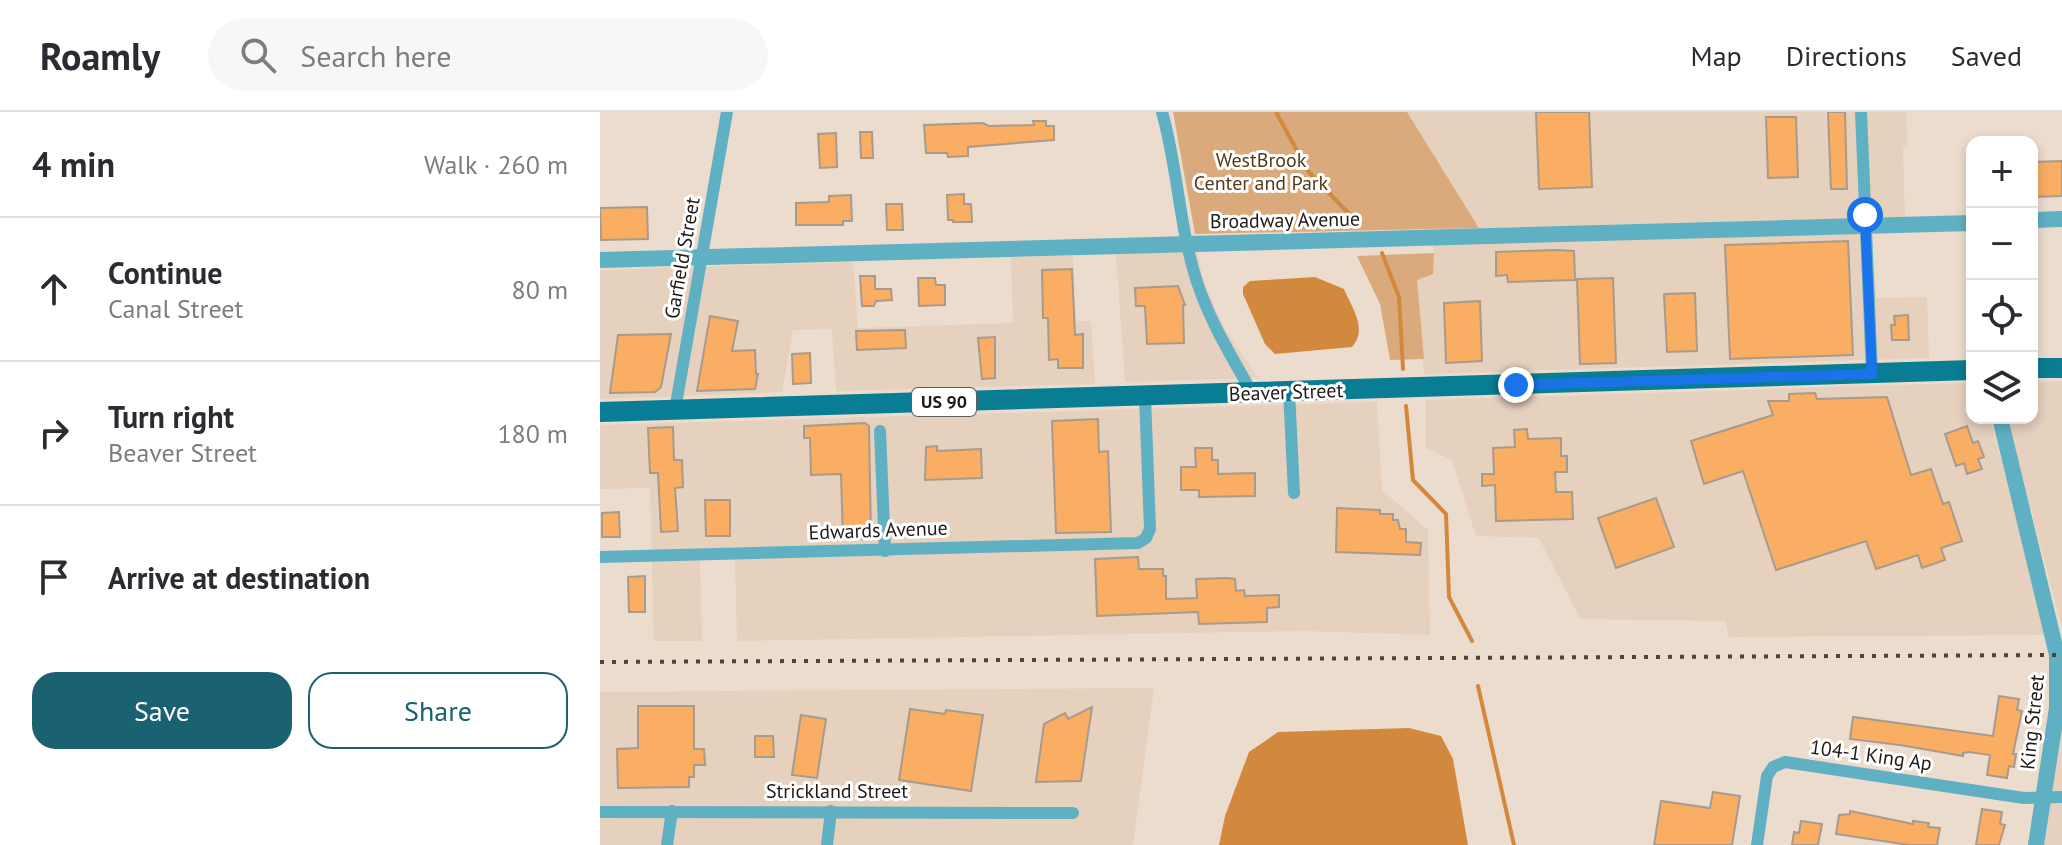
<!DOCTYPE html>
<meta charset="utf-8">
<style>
:root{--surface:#fff;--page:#f7f7f7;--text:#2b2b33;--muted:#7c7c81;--line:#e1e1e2;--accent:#1a6171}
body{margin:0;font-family:"PT Sans",sans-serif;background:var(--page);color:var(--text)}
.controls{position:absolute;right:24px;top:24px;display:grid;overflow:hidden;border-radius:16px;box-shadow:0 4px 12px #0003}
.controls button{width:72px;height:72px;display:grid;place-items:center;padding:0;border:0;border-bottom:2px solid var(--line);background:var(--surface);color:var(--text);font:40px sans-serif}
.stop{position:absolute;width:24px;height:24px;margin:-18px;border:6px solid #1a73e8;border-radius:50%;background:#fff}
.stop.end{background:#1a73e8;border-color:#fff;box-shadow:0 2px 8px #0008}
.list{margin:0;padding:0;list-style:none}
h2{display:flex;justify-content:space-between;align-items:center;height:104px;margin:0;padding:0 32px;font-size:34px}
h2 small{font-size:26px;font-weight:400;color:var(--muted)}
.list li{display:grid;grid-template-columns:52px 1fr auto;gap:24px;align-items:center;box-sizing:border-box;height:144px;padding:0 32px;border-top:2px solid var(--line)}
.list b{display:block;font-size:30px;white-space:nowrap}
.list p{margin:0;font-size:26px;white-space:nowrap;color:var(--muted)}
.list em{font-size:26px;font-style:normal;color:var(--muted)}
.actions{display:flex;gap:16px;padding:24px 32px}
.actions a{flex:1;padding:18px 0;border:2px solid var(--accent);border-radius:24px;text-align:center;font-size:28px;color:var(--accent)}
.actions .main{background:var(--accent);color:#fff}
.icon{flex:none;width:44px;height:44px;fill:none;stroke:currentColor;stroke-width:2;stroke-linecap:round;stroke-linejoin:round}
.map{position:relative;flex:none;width:1462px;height:733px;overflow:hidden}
header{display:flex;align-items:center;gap:48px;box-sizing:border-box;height:112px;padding:0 40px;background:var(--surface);border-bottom:2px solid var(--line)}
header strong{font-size:38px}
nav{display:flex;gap:44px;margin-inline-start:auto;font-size:28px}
.search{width:560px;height:72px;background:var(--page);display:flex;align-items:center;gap:20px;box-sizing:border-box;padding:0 28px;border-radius:44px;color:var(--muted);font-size:30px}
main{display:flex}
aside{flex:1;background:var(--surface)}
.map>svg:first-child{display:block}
</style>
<header>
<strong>Roamly</strong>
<div class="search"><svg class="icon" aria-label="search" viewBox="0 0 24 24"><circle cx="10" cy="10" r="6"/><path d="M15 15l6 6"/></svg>Search here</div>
<nav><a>Map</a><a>Directions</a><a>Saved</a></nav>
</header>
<main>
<aside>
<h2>4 min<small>Walk · 260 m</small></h2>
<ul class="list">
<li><svg class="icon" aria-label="ahead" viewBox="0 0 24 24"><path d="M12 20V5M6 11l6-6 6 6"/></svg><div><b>Continue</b><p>Canal Street</p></div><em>80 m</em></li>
<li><svg class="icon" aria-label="right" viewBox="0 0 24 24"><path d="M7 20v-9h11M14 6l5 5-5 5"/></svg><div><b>Turn right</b><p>Beaver Street</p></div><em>180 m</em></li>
<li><svg class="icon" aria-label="arrive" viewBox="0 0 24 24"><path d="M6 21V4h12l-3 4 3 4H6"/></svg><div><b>Arrive at destination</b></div></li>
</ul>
<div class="actions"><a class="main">Save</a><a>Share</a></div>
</aside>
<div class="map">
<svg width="1462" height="733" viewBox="0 0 1462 733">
<rect width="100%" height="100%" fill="#ecdcce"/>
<!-- built -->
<g fill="#e6d0be">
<polygon points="807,0 1306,0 1307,34 1303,35 1305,105 879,116"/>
<polygon points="1272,120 1276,186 1327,185 1329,246 824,262 817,167 833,162 834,131"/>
<polygon points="597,139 604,171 625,218 658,266 525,270 516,142"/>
<polygon points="473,144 476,209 491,209 495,272 236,279 232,217 193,218 182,280 0,287 0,158 253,150 258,216 413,211 411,145"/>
<polygon points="1462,269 1462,516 1414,333 1410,306 1432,306 1432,270"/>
<polygon points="1362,271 1372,274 1372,306 1390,306 1443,509 1444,523 1129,525 1125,509 980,507 939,426 876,424 852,348 826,336 826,288"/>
<polygon points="777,290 782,378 828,418 830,523 704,519 137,529 135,447 100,448 102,529 54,529 50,376 0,377 0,313"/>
<polygon points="554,576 533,733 0,733 0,580"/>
<polygon points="1462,607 1462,733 1443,733"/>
</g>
<!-- green -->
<g fill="#daaa7d">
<polygon points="573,0 807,0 879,116 595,122"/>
<polygon points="834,141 833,162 817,168 824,247 790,248 780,192 757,144"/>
</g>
<!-- water -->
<g fill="#d2893e">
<path d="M 715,165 L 744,177 C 752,196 768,217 752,235 L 675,242 L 665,232 L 643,182 L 643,175 L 650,169 Z"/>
<polygon points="809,616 841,624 853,647 868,733 619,733 625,704 649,640 678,620"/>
</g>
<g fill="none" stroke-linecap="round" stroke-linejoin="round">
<!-- stream -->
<g stroke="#d2893e" stroke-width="4">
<polyline points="676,0 708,59 757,110"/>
<polyline points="782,141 799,185 803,257"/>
<polyline points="806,294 813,368 846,402 849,485 872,529"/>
<polyline points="878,574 914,733"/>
</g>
</g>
<!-- building -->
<g fill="#f9ae64" stroke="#a89a8d" stroke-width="2">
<polygon points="936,0 989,0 992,75 939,77"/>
<polygon points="1228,0 1245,0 1247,77 1231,77"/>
<polygon points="1166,5 1196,5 1198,65 1168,66"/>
<polygon points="433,9 446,9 446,14 454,14 454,28 368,35 368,44 348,45 347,41 326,41 324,13 383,11 389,14 434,13"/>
<polygon points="260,20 272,20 273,46 261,46"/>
<polygon points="236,21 237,55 220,56 218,22"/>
<polygon points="1462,49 1462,84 1432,85 1432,50"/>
<polygon points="364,82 364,92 371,92 372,110 353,110 353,108 348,108 347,83"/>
<polygon points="251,83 252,109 243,109 243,113 196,113 196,91 229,90 229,84"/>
<polygon points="286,92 302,92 303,118 287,118"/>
<polygon points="47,95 48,127 1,128 0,96"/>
<polygon points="1248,129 1253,243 1130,247 1125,133"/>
<polygon points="956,138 974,139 975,168 908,170 907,163 896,164 896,140"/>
<polygon points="472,157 475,223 483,222 483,256 458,256 458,247 449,248 448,206 443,206 442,158"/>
<polygon points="260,164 275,164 275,177 291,177 292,188 276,189 274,194 262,194"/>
<polygon points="318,166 335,166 336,173 345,173 345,193 319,194"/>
<polygon points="1013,166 1016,251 980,252 977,167"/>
<polygon points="578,174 585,193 583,193 584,231 547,232 545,194 536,194 535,176"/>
<polygon points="1095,181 1097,239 1067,240 1064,182"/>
<polygon points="880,189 882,249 846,251 844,191"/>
<polygon points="1308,203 1309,228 1292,228 1291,213 1295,213 1294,204"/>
<polygon points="110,204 138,209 132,239 155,238 156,262 158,262 155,277 97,279"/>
<polygon points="305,218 306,236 257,238 256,219"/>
<polygon points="71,222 61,275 55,280 10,281 18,223"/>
<polygon points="395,225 395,266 382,267 378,226"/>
<polygon points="210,241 211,271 193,272 192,242"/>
<polygon points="1215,281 1217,287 1287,285 1311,363 1331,357 1343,392 1349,390 1362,429 1341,436 1345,448 1322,456 1318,443 1276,457 1266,429 1176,458 1143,359 1104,372 1091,329 1173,303 1168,289 1189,289 1189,282"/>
<polygon points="498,307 499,340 508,339 511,420 456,421 452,309"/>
<polygon points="265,311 269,314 271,427 243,427 241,362 211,363 210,326 204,326 204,314"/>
<polygon points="1367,314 1373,331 1378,329 1384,345 1378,347 1382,357 1367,362 1364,351 1356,354 1345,322"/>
<polygon points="73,315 74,348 82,348 83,375 75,376 78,419 61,420 58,361 50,361 48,316"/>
<polygon points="927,317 928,327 961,326 961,344 967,344 967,360 955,360 956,380 972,380 973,407 896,409 895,373 882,374 882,362 894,362 893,336 915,335 914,318"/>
<polygon points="337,334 337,339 381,337 382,366 325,368 326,335"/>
<polygon points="595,336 612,336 612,348 618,348 618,362 655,361 655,384 599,385 599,378 581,378 581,355 596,355"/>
<polygon points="1056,386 1074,435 1016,456 998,406"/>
<polygon points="105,388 130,388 130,424 106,424"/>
<polygon points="737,396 780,398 780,402 793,402 793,408 798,408 800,417 806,417 806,430 821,431 820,443 736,440"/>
<polygon points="19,400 20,425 2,425 2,401"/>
<polygon points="538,445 539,457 563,457 563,464 566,464 566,487 597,486 596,467 627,466 635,467 636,479 644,478 645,484 679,483 679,495 667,496 667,510 599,512 598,500 497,504 495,447"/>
<polygon points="45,464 45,500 29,500 28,465"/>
<polygon points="1399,584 1419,587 1417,598 1422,599 1413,642 1416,642 1414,655 1409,654 1407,666 1387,663 1390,643 1369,640 1363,641 1363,644 1300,633 1250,627 1253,605 1393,624"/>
<polygon points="38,594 94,594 94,637 104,637 105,653 94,653 94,665 89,665 89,675 18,676 17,637 38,636"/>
<polygon points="492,595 481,669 436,670 444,612 465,601 468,607"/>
<polygon points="310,597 345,602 346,598 383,603 371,679 299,668"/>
<polygon points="201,603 226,607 217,666 192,663"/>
<polygon points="155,624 173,624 174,645 155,645"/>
<polygon points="1113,680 1140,684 1132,733 1054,733 1061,689 1110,696"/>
<polygon points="1382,697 1402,700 1400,712 1405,713 1399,733 1376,733"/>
<polygon points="1250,699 1313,712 1313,709 1329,711 1328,715 1340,716 1337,733 1309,733 1236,722 1239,703 1250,702"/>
<polygon points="1201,709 1222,712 1218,733 1192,733 1194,720 1199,721"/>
</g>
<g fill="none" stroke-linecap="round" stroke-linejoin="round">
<!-- minor -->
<g stroke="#60b0c4" stroke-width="12">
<path d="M 562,0 C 578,56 579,115 597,170 C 610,210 632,245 652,281"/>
<polyline points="1261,0 1272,262"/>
<polyline points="689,279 694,381"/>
<polyline points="75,298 127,0"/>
<polyline points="280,319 285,439"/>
<polyline points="0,445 538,431 546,426 550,417 545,284"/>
<polyline points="0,700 473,701"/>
<polyline points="67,733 72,699"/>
<polyline points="227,733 231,699"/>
<polyline points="1157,733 1167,664 1173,655 1185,650 1424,686 1462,685"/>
</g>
<!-- tertiary -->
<g stroke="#60b0c4" stroke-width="16">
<polyline points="1432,108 1462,107"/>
<polyline points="0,148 1372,111"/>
<polyline points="1400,306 1457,543 1457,596 1436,733"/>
</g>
<!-- primary -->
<g stroke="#097d93" stroke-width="20">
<polyline points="1432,256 1462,256"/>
<polyline points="0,300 1372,258"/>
</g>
<!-- rail -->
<polyline stroke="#4c433d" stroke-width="4" stroke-dasharray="4 8" stroke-linecap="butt" points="0,550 1462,543"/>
</g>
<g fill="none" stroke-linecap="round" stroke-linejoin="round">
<!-- route -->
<polyline stroke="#1a73e8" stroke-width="10" points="916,273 1272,262 1265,103"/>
</g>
<g text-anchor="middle" stroke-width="6" stroke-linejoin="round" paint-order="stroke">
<!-- shield labels -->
<rect fill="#fff" stroke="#625e5b" stroke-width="2" x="312" y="276" width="64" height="28" rx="6"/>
<g font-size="18" font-weight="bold" fill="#1f1915">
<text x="344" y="296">US 90</text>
</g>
<!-- park labels -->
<g font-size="20" fill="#573819" stroke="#fff">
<text x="661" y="55">WestBrook<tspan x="661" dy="23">Center and Park</tspan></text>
</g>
<!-- street labels -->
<g font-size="20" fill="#1f1915" stroke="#fff">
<text transform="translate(685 108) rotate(-1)" y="7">Broadway Avenue</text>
<text transform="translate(82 146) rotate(-80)" y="7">Garfield Street</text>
<text transform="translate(686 280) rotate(-2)" y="7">Beaver Street</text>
<text transform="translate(278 418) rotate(-2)" y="7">Edwards Avenue</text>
<text transform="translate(1432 610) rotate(-84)" y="7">King Street</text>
<text transform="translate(1271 643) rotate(8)" y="7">104-1 King Ap</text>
<text x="237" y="686">Strickland Street</text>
</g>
</g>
</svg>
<div class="controls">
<button>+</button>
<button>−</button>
<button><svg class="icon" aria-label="locate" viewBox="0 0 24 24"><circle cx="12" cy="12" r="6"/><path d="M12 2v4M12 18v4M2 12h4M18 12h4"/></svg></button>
<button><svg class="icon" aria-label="layers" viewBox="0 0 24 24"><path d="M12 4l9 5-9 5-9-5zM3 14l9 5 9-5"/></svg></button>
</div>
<div class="stop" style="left:1265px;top:103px"></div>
<div class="stop end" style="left:916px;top:273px"></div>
</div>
</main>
